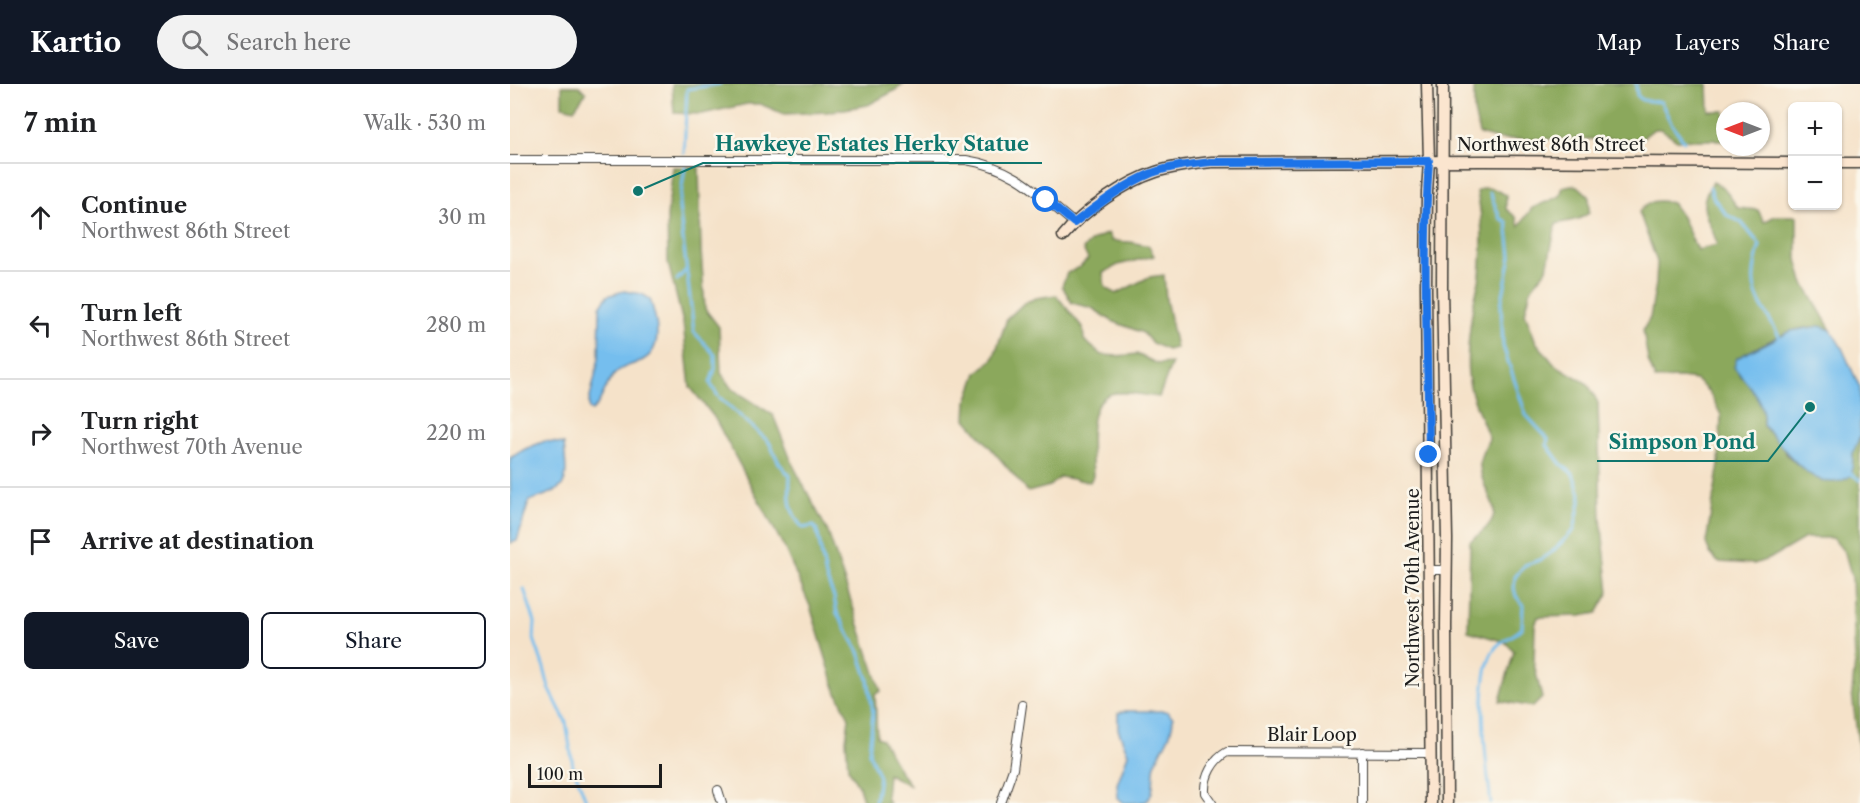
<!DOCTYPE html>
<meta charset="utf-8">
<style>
:root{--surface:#fff;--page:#f2f2f2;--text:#202124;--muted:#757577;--line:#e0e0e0;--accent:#111827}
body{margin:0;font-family:"Libre Caslon Text",serif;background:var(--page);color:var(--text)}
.controls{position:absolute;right:18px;top:18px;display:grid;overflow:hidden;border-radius:9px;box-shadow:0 2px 4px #0004}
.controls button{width:54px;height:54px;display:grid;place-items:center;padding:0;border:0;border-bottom:2px solid var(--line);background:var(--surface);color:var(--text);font:30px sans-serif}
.compass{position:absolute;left:1206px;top:18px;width:54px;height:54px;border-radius:50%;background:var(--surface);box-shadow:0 2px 4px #0004;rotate:270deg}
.scale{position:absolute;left:18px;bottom:15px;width:134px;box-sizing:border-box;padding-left:6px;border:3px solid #1c1c1c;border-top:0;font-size:16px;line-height:21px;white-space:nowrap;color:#1c1c1c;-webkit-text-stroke:4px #fbf7ec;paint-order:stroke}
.stop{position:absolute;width:18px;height:18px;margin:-14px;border:4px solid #1a73e8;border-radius:50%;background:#fff}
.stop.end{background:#1a73e8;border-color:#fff;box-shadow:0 2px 6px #0008}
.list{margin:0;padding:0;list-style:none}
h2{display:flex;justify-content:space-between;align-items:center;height:78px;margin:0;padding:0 24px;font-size:26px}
h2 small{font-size:20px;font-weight:400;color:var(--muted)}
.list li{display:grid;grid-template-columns:39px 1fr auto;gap:18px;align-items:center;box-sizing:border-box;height:108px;padding:0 24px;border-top:2px solid var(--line)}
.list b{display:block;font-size:22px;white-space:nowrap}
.list p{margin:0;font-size:20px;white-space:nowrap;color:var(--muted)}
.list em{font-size:20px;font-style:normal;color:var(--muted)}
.actions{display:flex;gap:12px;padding:18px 24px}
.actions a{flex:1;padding:14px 0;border:2px solid var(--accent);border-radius:9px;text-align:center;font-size:21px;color:var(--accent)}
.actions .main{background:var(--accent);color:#fff}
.icon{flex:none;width:33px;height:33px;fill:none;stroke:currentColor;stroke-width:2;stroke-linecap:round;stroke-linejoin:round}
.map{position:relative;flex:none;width:1350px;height:719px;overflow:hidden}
header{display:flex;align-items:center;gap:36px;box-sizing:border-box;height:84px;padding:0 30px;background:var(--accent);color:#fff}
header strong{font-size:28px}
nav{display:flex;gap:33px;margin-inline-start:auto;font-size:21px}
.search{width:420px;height:54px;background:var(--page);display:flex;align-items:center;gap:15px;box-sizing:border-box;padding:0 21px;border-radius:33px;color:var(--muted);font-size:22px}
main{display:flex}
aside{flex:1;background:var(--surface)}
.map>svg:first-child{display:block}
</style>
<header>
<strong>Kartio</strong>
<div class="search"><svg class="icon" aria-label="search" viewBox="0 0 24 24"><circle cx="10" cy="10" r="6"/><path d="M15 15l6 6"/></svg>Search here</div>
<nav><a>Map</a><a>Layers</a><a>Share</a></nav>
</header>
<main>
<aside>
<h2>7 min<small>Walk · 530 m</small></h2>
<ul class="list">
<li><svg class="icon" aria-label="ahead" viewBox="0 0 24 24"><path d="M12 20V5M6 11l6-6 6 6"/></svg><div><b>Continue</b><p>Northwest 86th Street</p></div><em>30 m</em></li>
<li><svg class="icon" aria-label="left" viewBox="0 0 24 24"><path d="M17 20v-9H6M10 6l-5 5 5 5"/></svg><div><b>Turn left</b><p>Northwest 86th Street</p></div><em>280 m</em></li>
<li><svg class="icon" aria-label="right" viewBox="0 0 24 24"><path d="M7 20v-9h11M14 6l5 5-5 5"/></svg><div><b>Turn right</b><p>Northwest 70th Avenue</p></div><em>220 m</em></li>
<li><svg class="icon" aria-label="arrive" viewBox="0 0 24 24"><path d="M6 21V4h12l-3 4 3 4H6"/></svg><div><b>Arrive at destination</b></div></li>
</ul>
<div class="actions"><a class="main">Save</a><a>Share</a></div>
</aside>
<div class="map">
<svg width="1350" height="719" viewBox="0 0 1350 719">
<rect width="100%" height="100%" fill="#fbf7ec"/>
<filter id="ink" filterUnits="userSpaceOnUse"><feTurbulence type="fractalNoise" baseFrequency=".0167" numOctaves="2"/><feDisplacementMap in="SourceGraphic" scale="12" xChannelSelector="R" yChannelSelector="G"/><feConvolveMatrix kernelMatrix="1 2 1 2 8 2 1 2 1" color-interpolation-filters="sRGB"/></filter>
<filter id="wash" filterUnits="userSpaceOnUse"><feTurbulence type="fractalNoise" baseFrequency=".008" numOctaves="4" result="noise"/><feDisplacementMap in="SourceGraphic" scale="24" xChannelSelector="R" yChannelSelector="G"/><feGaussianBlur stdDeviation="1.35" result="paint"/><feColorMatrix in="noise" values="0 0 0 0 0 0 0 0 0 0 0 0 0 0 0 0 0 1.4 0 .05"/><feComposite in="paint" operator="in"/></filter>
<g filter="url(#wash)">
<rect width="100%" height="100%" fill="#f5e2c9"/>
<!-- forest -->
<g fill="#8ba85b" stroke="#54623c" stroke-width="1.5">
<polygon points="162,0 393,0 384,7 358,21 317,28 274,30 250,20 237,20 192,30 164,29"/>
<polygon points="964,0 1198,0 1199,27 1215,27 1215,56 1167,56 1151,45 1144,45 1131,55 987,55 969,50 964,27"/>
<polygon points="52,2 69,2 76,9 64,25 52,22"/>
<polygon points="163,83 189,83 191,166 195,225 209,243 211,289 221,304 263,331 283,381 318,448 371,607 365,610 367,653 372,655 391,689 401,702 378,690 376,713 379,719 354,719 349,703 338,684 336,656 339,634 326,607 300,522 275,465 204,333 180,303 173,239 158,179 157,133"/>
<path d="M 1203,98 L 1214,104 L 1228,124 L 1248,126 L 1254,138 L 1265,132 L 1287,132 L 1287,175 L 1293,198 L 1321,246 C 1290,234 1254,261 1227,274 L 1229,290 L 1245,308 L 1253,326 L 1253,342 L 1270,359 L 1277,371 L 1288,381 L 1342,391 L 1343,369 L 1350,352 L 1350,675 L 1342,609 L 1345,578 L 1342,494 L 1335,469 L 1323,454 L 1295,454 L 1261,474 L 1244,480 L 1208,478 L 1200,469 L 1196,459 L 1209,380 L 1211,331 L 1199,308 L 1186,296 L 1170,294 L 1145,295 L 1138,276 L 1133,246 L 1140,234 L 1146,200 L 1147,178 L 1129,128 C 1139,116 1148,115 1162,119 L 1172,133 L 1187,166 L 1207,161 C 1202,137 1183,125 1203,98 Z"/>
<path d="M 1061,101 L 1068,102 L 1079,112 L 1079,129 L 1069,135 L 1046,140 L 1037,185 L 1021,205 L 1015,229 L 1026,258 L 1044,280 L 1078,300 L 1088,319 L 1091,435 L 1099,508 L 1087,529 L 1071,532 L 1028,533 L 1025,542 L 1024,580 L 1032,614 L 1023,623 L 990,617 L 1004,567 L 995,558 L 958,547 L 960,457 C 1006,426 972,417 970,382 C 969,372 975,364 979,355 C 972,333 960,314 958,290 C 956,273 960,240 963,222 C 965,211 969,201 970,191 C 973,163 973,135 967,108 C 975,100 987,106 996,111 L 996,125 L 1006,133 L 1009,142 L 1022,124 L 1050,112 L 1053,103 Z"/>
<polygon points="598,149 602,157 620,158 639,162 644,172 608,181 593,189 595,203 606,210 639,193 654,191 656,215 666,264 657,266 642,259 633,249 602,237 582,224 562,219 552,202 557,189 570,183 578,175 573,165 583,156"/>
<path d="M 546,211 L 573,244 L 574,256 L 592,271 L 609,272 L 627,270 L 648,280 L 662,279 L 649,313 C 635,312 620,307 606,309 C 573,312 582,369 583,392 L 580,398 L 550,393 L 540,402 L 518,408 L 456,335 L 457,317 L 467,289 L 483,275 L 497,235 L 514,219 L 526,214 Z"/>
</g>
<!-- water -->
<g fill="#75beee" stroke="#486d85" stroke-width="1.5">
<path d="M 114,207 L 132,210 L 140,215 C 146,233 155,264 133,276 C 125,281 114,281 107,288 C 95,298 93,318 82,327 L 79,325 L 79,318 L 89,274 L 90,223 L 97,212 Z"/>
<path d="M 1310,242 L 1321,246 L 1332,264 L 1350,304 L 1350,352 L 1343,369 L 1342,391 C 1306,417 1275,364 1253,341 C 1256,316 1238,302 1224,283 L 1227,274 L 1281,247 Z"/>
<path d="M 35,357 L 54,360 C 58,405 59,403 19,417 L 7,457 L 1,459 L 0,374 L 15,365 Z"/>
<path d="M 615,627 L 656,627 L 663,633 C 663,653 651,663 645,681 C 642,691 646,708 637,717 C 633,719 619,719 614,719 L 608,714 L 607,700 L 618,670 L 608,645 L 608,629 Z"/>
</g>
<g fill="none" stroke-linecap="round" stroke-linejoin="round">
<!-- stream -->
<g stroke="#75beee" stroke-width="3">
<polyline points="956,0 957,2"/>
<polyline points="1126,0 1127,11 1132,16 1151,18 1161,39 1174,57"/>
<polyline points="174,69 177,5 210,0"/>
<path d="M 175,83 L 169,122 L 184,248 L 205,271 L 205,285 L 200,299 L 208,312 L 259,358 L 269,379 L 280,392 C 279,412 278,428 293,444 L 303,442 L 307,446 L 316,493 L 324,513 L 327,529 L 349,568 L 358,595 L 363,629 L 359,669 L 369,693 L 365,719"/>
<path d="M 1200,103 L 1204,115 L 1217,131 L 1231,138 L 1250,161 C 1234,211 1251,216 1271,256"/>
<path d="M 980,109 L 990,134 L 997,138 L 1001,172 L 991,221 L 993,262 L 1016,331 L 1038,355 L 1037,361 L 1051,380 L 1063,390 L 1071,413 L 1064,446 L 1043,467 L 1032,475 L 1015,481 L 1005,493 L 1004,504 L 1006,512 L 1013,521 L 1012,544 C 1005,552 993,555 986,563 C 963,590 977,684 981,719"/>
<polyline points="167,196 176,186"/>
<polyline points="1340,389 1350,396"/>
<polyline points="14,505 25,538 24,555 34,584 39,604 56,638 63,682 77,719"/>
</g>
</g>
</g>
<g filter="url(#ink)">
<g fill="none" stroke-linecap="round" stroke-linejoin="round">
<!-- street casing -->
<g stroke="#3d3a36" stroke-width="10">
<g id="street">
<path d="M 0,76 L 456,76 C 506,84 527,109 564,139"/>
<polyline points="920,486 937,486"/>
<polyline points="852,668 852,719"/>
<polyline points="208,706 212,719"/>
<polyline points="491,719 503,685 512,621"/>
<path d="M 702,719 L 695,709 C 694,692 703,676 717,668 L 921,669"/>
</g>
</g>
<!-- secondary casing -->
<g stroke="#3d3a36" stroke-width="13">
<g id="secondary">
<polyline points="917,0 919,77 917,108 916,204 921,719"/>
<polyline points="933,0 932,204 937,455 936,542 937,719"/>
<polyline points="1328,79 1350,79"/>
<path d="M 553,152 C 573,127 615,98 646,88 C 664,82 683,80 702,78 L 974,77 L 1282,79"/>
</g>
</g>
<!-- street -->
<use href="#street" stroke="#fff" stroke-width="8"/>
<!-- secondary -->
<use href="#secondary" stroke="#fbe5cf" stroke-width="10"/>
</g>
</g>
<g fill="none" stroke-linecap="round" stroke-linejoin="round" filter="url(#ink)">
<!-- route -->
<path stroke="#1a73e8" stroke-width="8" d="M 536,116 L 564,139 C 588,121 613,101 642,89 C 661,82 682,80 702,78 L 919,77 C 912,175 918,273 919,371"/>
</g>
<g text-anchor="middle" stroke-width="5" stroke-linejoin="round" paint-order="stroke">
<!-- street labels -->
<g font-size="18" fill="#1c1c1c" stroke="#fbf7ec">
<text x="1041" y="67">Northwest 86th Street</text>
<text transform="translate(903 504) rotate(-90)" y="6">Northwest 70th Avenue</text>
<text x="802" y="657">Blair Loop</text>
</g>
</g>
<!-- callouts -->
<path fill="none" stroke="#0f766e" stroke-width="2" d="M128 107L193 79H532M1300 323L1258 377H1087"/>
<g fill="#0f766e" stroke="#fbf7ec" stroke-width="2">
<circle cx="128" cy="107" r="6"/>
<circle cx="1300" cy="323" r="6"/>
</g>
<g font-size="20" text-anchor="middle" font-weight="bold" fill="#0f766e" stroke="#fbf7ec" stroke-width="5" stroke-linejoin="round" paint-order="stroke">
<text x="362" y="67">Hawkeye Estates Herky Statue</text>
<text x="1172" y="365">Simpson Pond</text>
</g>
</svg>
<div class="controls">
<button>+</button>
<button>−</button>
</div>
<svg class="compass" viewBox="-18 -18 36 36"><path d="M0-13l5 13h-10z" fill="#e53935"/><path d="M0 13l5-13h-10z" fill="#757577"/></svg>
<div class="scale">100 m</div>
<div class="stop" style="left:536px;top:116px"></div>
<div class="stop end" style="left:919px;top:371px"></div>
</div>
</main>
